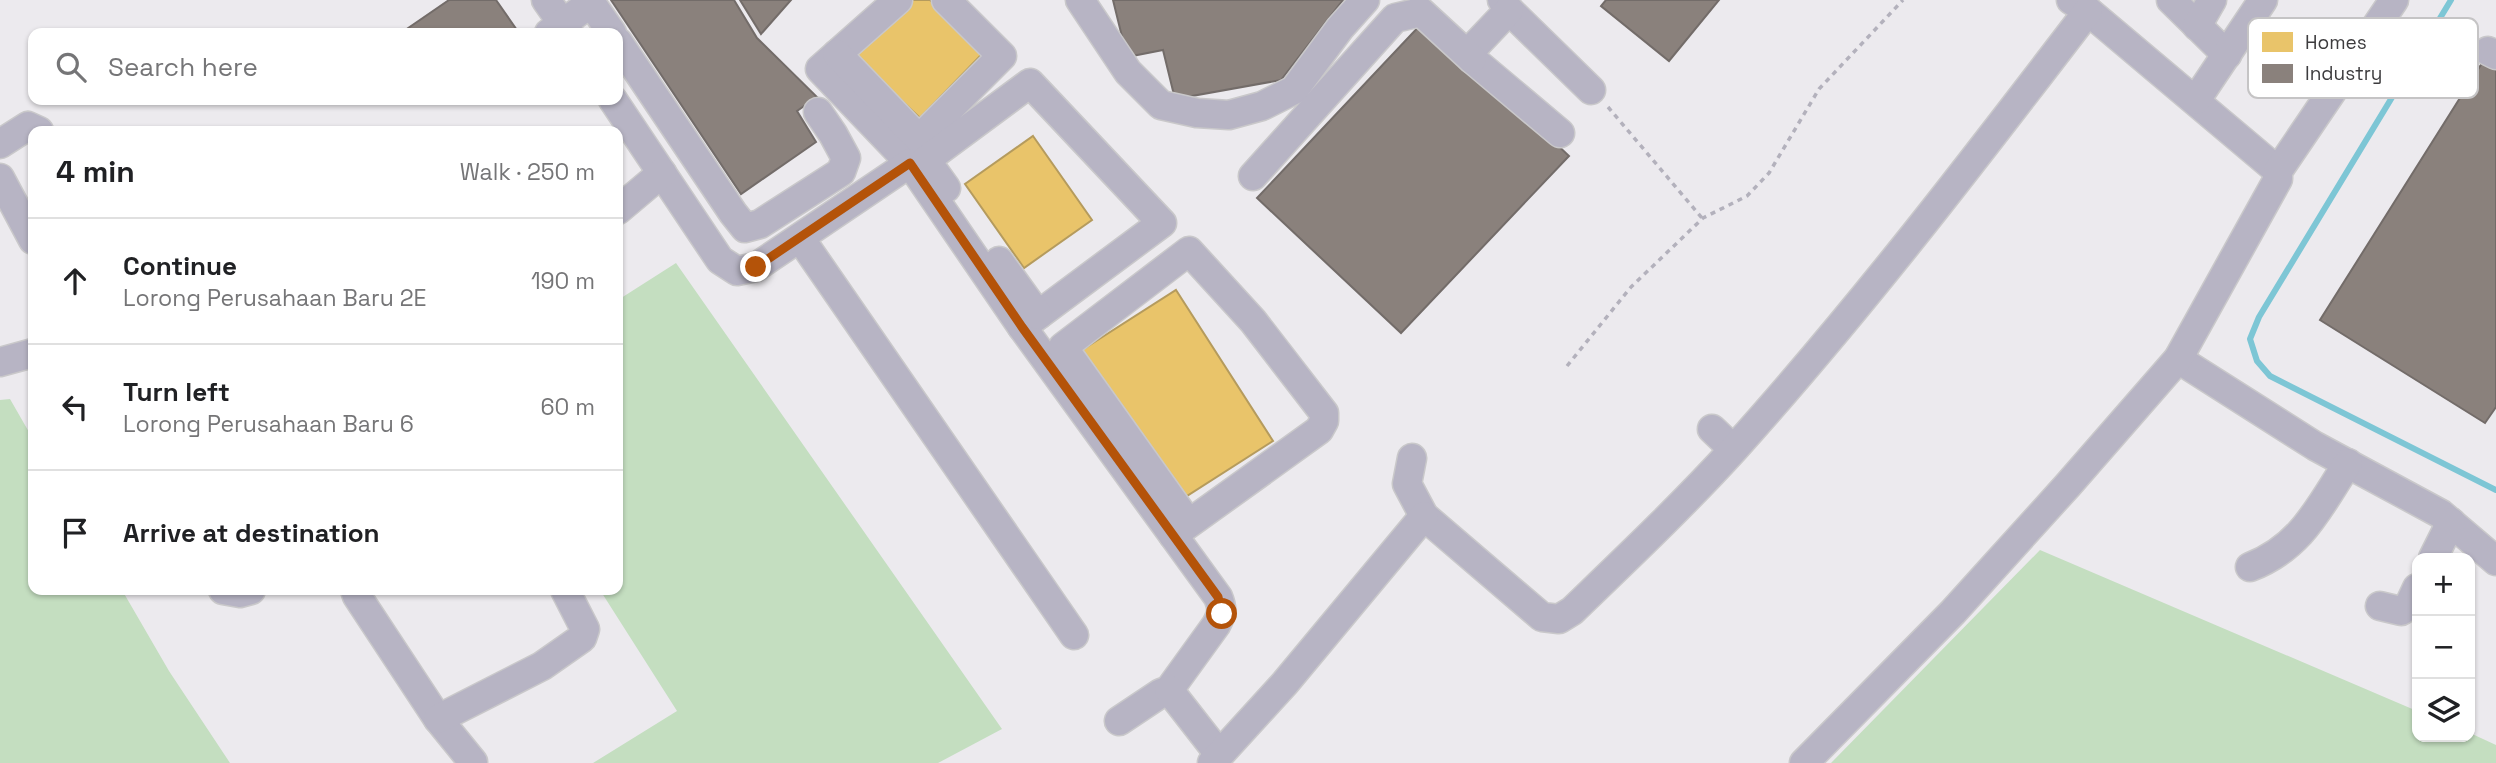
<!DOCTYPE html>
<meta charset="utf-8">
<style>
:root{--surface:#fff;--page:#f2f2f2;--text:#202124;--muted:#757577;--line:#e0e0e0}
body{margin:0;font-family:"Space Grotesk",sans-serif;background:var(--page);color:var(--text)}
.controls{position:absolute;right:21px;bottom:21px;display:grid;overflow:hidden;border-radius:14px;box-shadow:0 2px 5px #0004}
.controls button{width:63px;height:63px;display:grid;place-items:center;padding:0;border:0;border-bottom:2px solid var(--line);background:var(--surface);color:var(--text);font:35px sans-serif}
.stop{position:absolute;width:21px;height:21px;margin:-16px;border:5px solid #b45309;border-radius:50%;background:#fff}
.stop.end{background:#b45309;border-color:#fff;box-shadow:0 2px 7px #0008}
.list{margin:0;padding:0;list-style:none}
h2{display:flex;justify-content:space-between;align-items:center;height:91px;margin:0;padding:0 28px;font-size:30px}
h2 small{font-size:23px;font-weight:400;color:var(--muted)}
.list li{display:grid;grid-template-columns:46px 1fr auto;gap:21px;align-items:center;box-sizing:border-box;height:126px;padding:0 28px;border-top:2px solid var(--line)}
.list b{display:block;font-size:26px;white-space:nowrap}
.list p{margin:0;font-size:23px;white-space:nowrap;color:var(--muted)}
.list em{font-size:23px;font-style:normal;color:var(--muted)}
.icon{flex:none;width:38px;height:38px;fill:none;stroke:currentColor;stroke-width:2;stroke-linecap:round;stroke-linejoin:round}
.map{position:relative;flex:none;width:2496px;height:763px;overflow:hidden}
.search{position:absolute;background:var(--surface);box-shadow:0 2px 5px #0004;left:28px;top:28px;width:595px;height:77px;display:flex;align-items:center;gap:18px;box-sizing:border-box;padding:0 24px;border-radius:14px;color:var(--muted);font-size:26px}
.panel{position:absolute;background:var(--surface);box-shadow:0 2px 5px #0004;left:28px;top:126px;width:595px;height:469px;border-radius:14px}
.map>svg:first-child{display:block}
</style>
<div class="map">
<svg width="2496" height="763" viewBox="0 0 2496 763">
<rect width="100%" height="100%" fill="#eceaee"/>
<!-- green -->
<g fill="#c4dec0">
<polygon points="676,263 1002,729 938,763 593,763 677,711 600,590 618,590 618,300"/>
<polygon points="10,399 33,439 33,590 122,590 169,671 230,763 0,763 0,400"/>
<polygon points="2040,550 2417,711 2417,737 2470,737 2470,733 2496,745 2496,763 1831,763"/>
</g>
<!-- homes -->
<g fill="#e9c46a" stroke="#b59b5d" stroke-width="2">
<polygon points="906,0 930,0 984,52 920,118 853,55"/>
<polygon points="1033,136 1092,220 1024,268 965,184"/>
<polygon points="1176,290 1273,441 1179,501 1082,350"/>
</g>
<!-- industry -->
<g fill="#8a817c" stroke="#736c69" stroke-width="2">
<polygon points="449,0 496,0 519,33 401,33"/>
<polygon points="611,0 734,0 757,38 817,97 797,111 816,142 741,194"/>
<polygon points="740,0 791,0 761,34"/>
<polygon points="1113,0 1343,0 1281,80 1175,99 1163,50 1127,57"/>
<polygon points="1606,0 1719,0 1669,61 1601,6"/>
<polygon points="1425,20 1569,156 1401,333 1257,198"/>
<polygon points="2489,52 2496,57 2496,407 2485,423 2320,320"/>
</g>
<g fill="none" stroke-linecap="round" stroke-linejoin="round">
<!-- stream -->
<polyline stroke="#7dc6d5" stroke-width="6" points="2451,0 2259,317 2250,339 2257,361 2270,376 2496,490"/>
<!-- minor casing -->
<g stroke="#c9c8ca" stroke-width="31">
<g id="minor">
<polyline points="546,0 569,33"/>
<path d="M 898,0 L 820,69 L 910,163 L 1022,327 L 1218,597 C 1223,609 1222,614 1216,625 L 1169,690 L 1161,693 L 1119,721"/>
<polyline points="1080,0 1128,72 1161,105 1197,113 1229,115 1262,106 1294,90 1340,28 1365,0"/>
<polyline points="1502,0 1509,10 1591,90"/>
<polyline points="2071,0 2088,11 2278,171"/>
<polyline points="2171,0 2227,55"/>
<polyline points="1509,10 1472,49 1472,59 1560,133"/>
<polyline points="2197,26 2212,0"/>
<polyline points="549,33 591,3 612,33"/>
<polyline points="618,42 733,213 745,228 760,224 841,172 846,158 833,134 818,112"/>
<polyline points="2488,51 2496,55"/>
<polyline points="837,54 919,139 1002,56 946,0"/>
<polyline points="613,100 720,260 737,271 756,267 910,163"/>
<polyline points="2196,100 2263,0"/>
<polyline points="0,144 28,126 39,131"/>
<polyline points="1253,176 1395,18 1421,12 1472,59"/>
<polyline points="0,178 33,240"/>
<polyline points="946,188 926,160 1030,83 1162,223 1022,327"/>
<polyline points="618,210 662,173"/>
<polyline points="800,238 1074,635"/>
<polyline points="999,261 1038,315"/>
<polyline points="2178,359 2315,446 2441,514 2496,561"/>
<polyline points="0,362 33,353"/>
<polyline points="1712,429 1733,449"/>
<path d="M 1412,458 L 1407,484 L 1424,516 L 1542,617 L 1559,619 L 1572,611 C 1627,558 1683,505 1734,449 C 1860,309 1974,160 2088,11"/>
<polyline points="1173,535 1319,430 1324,421 1324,413 1253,321 1189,251 1063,347 1182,514"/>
<polyline points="2433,558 2451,522"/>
<path d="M 2250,567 C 2302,547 2319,507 2348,463"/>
<polyline points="223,590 240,593 251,590"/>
<polyline points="355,590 357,596 438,719 473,762"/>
<polyline points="2380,606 2401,611 2409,605 2417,588"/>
<polyline points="1169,690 1219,754"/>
<polyline points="438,719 542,666 582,638 585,629 565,590"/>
<polyline points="1212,763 1285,683 1424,516"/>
<polyline points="1804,763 1953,612 2068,485 2178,359 2278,179 2278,171 2394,0"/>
</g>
</g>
<!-- path -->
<g stroke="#b3b1bc" stroke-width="3.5" stroke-dasharray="5 5" stroke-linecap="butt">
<polyline points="1608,107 1702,218"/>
<polyline points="1567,366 1631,287 1703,218 1747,196 1769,173 1819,89 1903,0"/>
</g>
<!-- minor -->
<use href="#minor" stroke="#b7b4c4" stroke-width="28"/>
</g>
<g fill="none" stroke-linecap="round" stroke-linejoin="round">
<!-- route -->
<polyline stroke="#b45309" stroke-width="9" points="756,267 910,163 1022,327 1218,597 1222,614"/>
</g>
<!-- legend -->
<rect x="2248" y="18" width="230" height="80" rx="10" fill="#fff" stroke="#c5c4c5" stroke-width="2"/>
<rect x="2262" y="32" width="31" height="20" fill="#e9c46a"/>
<rect x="2262" y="64" width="31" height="19" fill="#8a817c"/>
<g font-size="19" fill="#3d3c3e">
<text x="2305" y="49">Homes</text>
<text x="2305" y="80">Industry</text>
</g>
</svg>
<div class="controls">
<button>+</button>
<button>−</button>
<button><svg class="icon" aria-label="layers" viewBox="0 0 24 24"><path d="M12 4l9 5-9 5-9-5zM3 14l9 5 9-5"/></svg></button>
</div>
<div class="stop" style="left:1222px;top:614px"></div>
<div class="stop end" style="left:756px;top:267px"></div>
<div class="search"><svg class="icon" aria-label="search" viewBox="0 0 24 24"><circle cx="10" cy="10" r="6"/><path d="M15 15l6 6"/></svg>Search here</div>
<section class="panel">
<h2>4 min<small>Walk · 250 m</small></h2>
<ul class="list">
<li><svg class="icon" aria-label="ahead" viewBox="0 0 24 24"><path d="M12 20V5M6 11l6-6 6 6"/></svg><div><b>Continue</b><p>Lorong Perusahaan Baru 2E</p></div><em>190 m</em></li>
<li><svg class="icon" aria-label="left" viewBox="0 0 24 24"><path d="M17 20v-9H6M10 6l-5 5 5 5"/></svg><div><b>Turn left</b><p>Lorong Perusahaan Baru 6</p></div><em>60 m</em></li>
<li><svg class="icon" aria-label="arrive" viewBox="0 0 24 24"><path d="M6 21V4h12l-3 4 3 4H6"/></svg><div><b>Arrive at destination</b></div></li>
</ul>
</section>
</div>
